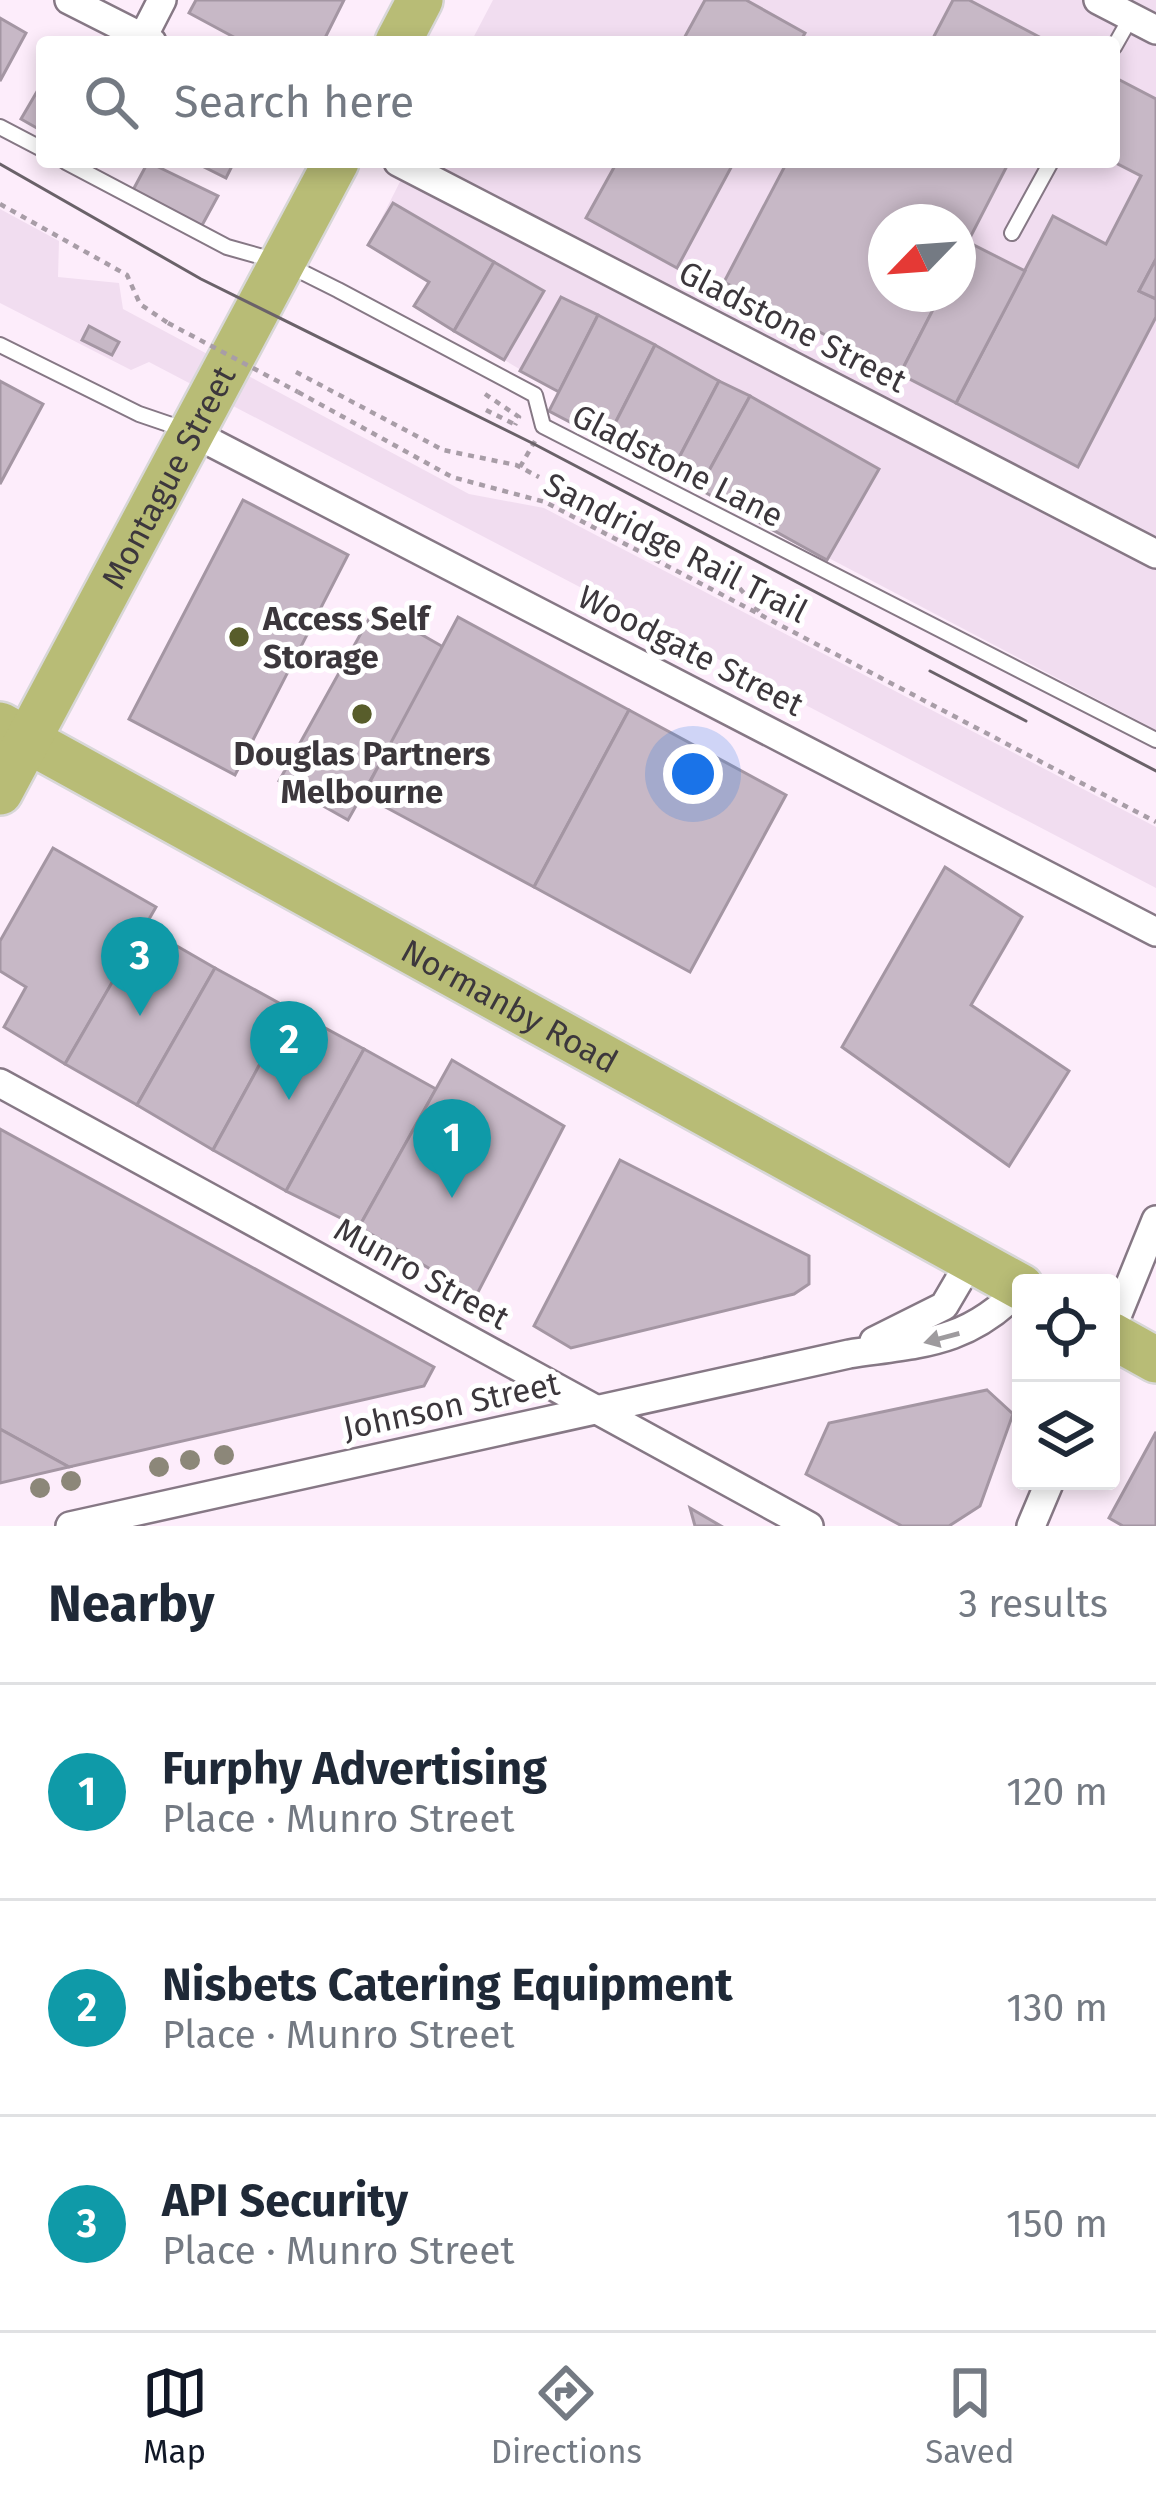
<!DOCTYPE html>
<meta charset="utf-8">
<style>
:root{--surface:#fff;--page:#f6f6f7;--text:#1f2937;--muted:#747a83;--line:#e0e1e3;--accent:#111827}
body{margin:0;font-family:"Fira Sans",sans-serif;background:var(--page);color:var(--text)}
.controls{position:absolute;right:36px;bottom:36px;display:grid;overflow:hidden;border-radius:12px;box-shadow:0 6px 18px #0003}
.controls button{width:108px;height:108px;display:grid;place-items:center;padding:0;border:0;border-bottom:3px solid var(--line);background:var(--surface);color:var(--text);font:60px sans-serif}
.compass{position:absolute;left:868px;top:204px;width:108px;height:108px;border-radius:50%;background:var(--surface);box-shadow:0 6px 18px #0003;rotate:245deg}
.you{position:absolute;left:693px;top:774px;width:42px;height:42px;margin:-30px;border:9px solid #fff;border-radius:50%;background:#1a73e8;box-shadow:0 0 0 18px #1a73e833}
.badge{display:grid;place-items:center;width:78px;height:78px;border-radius:50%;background:var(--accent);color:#fff;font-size:39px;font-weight:700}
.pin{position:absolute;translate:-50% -99px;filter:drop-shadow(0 3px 6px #0008)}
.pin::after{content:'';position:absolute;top:63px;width:42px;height:36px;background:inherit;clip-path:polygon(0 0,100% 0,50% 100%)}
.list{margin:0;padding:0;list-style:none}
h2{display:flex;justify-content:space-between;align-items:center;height:156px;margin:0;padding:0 48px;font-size:51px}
h2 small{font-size:39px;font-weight:400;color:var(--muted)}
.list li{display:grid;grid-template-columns:78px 1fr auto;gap:36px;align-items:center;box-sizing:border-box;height:216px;padding:0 48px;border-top:3px solid var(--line)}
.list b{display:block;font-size:45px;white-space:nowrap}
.list p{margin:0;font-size:39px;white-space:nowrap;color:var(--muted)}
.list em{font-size:39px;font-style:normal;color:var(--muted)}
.icon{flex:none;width:66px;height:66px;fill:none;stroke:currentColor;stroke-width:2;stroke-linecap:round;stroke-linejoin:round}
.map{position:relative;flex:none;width:1156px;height:1526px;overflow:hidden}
.search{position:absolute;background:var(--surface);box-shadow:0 6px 18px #0003;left:36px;right:36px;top:36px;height:132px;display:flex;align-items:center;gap:30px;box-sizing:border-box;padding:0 42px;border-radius:12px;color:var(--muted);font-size:45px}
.sheet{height:804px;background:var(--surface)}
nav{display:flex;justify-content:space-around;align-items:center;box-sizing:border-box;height:168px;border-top:3px solid var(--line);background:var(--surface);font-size:33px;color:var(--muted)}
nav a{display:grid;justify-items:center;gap:6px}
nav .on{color:var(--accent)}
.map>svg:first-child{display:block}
</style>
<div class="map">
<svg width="1156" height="1526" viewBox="0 0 1156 1526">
<rect width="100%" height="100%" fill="#fdedfb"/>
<!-- built -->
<g fill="#f1ddf0" fill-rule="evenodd">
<path d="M 493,0 L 1156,0 L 1156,730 L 549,411 L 558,392 L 414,306 L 428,282 L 368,245 L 410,162 L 1114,162 L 1114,42 L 471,42 ZM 886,222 L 958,222 L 958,294 L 886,294 Z"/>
<polygon points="0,209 59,241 58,277 119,283 123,309 469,494 544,508 1156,827 1156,888 149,362 131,370 0,303"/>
</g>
<!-- building -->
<g fill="#c7b8c6" stroke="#a496a3" stroke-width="3">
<polygon points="196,0 344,0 323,42 243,42 189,13"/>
<polygon points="705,0 746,0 805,33 800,42 682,42"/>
<polygon points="953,0 969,0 1049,42 931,42"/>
<polygon points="0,18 26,33 0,81"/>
<polygon points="1114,77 1156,99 1156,259 1139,291 1156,299 1156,317 1078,467 956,403 1053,216 1106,244 1141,176 1114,162"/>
<polygon points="42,83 42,131 21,119"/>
<polygon points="148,162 218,196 200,229 132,192"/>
<polygon points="194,162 234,162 226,178"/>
<polygon points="617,162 734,162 677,268 586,218"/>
<polygon points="787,162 1009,162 958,261 958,222 886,222 886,294 941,294 900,374 724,282"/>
<polygon points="393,203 494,262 454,331 414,306 429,282 368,245"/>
<polygon points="968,242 1025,271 956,403 900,374 941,294 958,294 958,261"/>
<polygon points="1156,259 1156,299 1139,291"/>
<polygon points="494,262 544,291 504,360 454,331"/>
<polygon points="561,297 598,315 559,392 520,371"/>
<polygon points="598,315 655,345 606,441 549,411"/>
<polygon points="89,326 119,342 112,355 82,340"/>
<polygon points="655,345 719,381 671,473 606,441"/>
<polygon points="0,381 43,404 0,484"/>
<polygon points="719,381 750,396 699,489 671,473"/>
<polygon points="750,396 879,469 827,560 699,489"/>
<polygon points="243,500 348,555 235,775 129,719"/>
<polygon points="375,608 445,648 348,820 279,781"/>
<polygon points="458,617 629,710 534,887 363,795"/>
<polygon points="629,710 786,795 690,972 534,887"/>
<polygon points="53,848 156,907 65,1064 4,1027 26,987 0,971 0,941"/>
<polygon points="945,867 1022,917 971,1005 1069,1071 1009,1166 842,1047"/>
<polygon points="144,927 215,968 137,1105 65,1064"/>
<polygon points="215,968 290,1009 213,1150 137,1105"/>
<polygon points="290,1009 364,1049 286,1191 213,1150"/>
<polygon points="364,1049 436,1089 359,1227 286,1191"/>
<polygon points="452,1060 564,1126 476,1296 359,1227"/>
<polygon points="0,1129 434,1367 424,1386 69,1467 0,1429"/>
<polygon points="620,1160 809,1256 809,1284 794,1294 571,1348 534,1326"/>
<polygon points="987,1390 1013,1414 980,1506 949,1526 902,1526 806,1474 829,1423"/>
<polygon points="0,1429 69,1467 0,1483"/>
<polygon points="1156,1432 1156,1526 1123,1526 1109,1518"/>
<polygon points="690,1508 721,1526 695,1526"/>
</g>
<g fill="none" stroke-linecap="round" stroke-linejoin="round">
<!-- service casing -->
<g stroke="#867885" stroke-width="18">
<g id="service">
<polyline points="1114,47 1131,17"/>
<polyline points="0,127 42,149"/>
<polyline points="66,162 227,247 284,263 338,290 535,395 543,426 1156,740"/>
<polyline points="1012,233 1051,162"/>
<polyline points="0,345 139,414 183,429"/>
</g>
</g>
<!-- minor casing -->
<g stroke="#867885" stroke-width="32">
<g id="minor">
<polyline points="69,0 152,42"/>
<polyline points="1098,0 1156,30"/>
<polyline points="143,37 162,0"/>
<polyline points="398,162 1156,554"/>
<polyline points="193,433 1156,932"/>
<polyline points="0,1083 809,1526"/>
<polyline points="1111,1331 1156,1220"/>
<polyline points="874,1341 944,1306 971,1260"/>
<path d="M 70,1526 L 849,1354 C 922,1343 967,1344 1021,1288"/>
<polyline points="1031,1526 1050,1481"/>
</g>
</g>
<!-- primary casing -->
<g stroke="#d8d7d8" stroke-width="50">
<g id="primary">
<polyline points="398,42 420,0"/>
<path id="s1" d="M 0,725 L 1021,1287"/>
<path id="s2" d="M 0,792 L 336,162"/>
<polyline points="1111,1335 1156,1360"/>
</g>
</g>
<!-- path -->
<g stroke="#a89da7" stroke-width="4.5" stroke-dasharray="6 6" stroke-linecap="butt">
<polyline points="0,204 127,275 140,304 168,323"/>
<polyline points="296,372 443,450 516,465 539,477"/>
<polyline points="298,392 452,477 545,502 1156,822"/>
<polyline points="485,394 519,417 515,425"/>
<polyline points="486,410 516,425"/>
<polyline points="520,467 535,441"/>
<polyline points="732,579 763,616"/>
</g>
<!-- service -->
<use href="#service" stroke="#fff" stroke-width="14"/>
<!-- minor -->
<use href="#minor" stroke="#fff" stroke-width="27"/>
<!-- primary -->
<use href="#primary" stroke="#b8bc76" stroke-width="45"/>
<!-- tram -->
<g stroke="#6a6269" stroke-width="3">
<polyline points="0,164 201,279 534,444 1156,771"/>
<polyline points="930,671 1026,721"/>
</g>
<!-- path-bridge -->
<polyline stroke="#a89da7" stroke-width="4.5" stroke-dasharray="6 6" stroke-linecap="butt" points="168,323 298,392"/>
</g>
<!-- trees -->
<g fill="#8c8779">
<circle cx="224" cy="1455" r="10"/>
<circle cx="190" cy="1460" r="10"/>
<circle cx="159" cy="1467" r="10"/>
<circle cx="71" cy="1481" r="10"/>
<circle cx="40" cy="1488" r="10"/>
</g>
<!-- one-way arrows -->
<defs><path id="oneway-solid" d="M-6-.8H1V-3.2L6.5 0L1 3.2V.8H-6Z" transform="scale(3)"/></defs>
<use fill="#9e9b9e" href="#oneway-solid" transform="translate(942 1338) rotate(165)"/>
<!-- markers -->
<g fill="#585d2b" stroke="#fff" stroke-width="4.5">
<circle cx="239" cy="637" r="12"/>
<circle cx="362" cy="714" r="12"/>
</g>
<g text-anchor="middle" stroke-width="10" stroke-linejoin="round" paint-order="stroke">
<!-- street labels -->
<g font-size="33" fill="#3c373c" stroke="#fff">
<text transform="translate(793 326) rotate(27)" y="12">Gladstone Street</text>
<text transform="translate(678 465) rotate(27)" y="12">Gladstone Lane</text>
<text dy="12" stroke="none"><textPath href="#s2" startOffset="357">Montague Street</textPath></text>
<text transform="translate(676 547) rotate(27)" y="12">Sandridge Rail Trail</text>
<text transform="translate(691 650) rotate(27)" y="12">Woodgate Street</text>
<text dy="12" stroke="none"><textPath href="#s1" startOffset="582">Normanby Road</textPath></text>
<text transform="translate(422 1273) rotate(29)" y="12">Munro Street</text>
<text transform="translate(451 1405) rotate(-12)" y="12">Johnson Street</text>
</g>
<!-- poi labels -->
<g font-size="33" font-weight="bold" fill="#3c373c" stroke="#fff" text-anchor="start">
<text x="263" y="630">Access Self<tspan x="263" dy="38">Storage</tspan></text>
<text x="362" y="765" text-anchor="middle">Douglas Partners<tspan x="362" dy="38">Melbourne</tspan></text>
</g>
</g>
</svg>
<div class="controls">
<button><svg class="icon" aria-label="locate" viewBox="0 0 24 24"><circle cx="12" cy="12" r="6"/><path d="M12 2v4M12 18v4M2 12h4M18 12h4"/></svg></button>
<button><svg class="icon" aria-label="layers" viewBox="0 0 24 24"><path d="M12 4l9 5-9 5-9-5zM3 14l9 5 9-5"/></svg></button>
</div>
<svg class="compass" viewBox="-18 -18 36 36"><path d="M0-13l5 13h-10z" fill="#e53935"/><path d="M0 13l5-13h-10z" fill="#747a83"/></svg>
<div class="you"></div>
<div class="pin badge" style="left:452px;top:1198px;background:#0f9aa8">1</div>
<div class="pin badge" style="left:289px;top:1100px;background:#0f9aa8">2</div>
<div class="pin badge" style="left:140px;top:1016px;background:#0f9aa8">3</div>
<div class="search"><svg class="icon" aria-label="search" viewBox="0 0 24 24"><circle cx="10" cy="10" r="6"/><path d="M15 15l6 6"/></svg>Search here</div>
</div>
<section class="sheet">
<h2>Nearby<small>3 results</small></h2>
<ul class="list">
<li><span class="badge" style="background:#0f9aa8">1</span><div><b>Furphy Advertising</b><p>Place · Munro Street</p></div><em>120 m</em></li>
<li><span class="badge" style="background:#0f9aa8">2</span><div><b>Nisbets Catering Equipment</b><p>Place · Munro Street</p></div><em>130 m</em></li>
<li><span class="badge" style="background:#0f9aa8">3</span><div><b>API Security</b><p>Place · Munro Street</p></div><em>150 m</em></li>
</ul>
</section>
<nav>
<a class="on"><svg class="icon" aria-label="map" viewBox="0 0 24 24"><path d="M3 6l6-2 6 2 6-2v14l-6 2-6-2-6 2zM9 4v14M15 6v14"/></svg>Map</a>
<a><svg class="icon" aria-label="directions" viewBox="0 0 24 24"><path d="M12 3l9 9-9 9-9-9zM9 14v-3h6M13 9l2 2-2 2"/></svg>Directions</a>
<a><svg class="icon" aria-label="saved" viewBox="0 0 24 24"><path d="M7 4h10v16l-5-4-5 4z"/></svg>Saved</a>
</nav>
